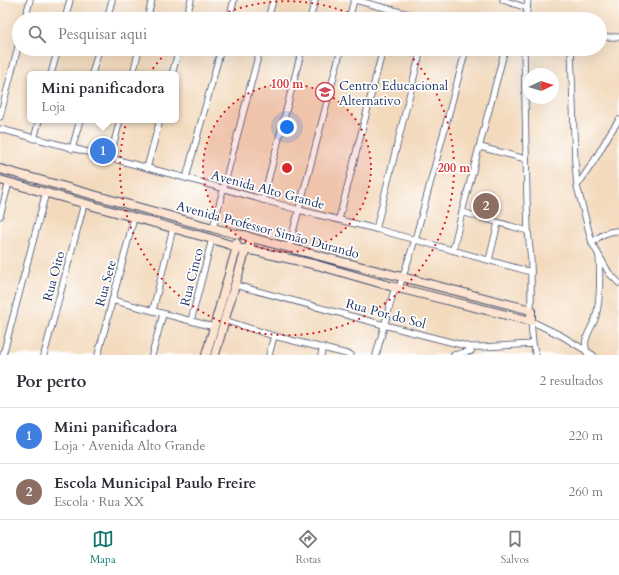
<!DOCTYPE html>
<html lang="pt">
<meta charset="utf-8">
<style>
:root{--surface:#fff;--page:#f7f7f7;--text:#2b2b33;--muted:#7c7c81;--line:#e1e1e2;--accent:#0f766e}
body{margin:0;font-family:Cardo,serif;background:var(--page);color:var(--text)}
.compass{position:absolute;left:523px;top:68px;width:36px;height:36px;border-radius:50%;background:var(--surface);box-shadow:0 4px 16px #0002;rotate:86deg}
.you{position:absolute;left:287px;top:127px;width:14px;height:14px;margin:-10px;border:3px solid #fff;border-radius:50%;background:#1a73e8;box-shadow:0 0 0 6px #1a73e833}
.badge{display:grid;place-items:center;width:26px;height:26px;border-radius:50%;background:var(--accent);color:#fff;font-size:13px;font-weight:700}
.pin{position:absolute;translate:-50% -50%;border:2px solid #fff;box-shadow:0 1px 4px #0006}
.popup{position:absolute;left:27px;top:71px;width:152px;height:52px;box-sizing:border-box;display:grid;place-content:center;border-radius:6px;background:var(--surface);filter:drop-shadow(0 1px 3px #0005);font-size:13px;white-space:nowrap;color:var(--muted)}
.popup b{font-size:15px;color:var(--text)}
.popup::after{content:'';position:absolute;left:50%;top:100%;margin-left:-8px;border:8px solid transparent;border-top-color:var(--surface)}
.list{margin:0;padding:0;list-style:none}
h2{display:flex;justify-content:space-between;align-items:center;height:52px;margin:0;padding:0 16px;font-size:17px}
h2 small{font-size:13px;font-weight:400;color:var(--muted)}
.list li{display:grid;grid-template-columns:26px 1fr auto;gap:12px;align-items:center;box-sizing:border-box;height:56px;padding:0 16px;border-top:1px solid var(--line)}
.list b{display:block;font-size:15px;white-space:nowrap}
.list p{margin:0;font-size:13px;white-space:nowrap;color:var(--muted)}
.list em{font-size:13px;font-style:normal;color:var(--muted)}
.icon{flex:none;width:22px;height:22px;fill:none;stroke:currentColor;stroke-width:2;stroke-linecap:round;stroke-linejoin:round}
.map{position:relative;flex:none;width:619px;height:355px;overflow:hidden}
.search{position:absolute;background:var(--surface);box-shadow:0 4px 16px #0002;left:12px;right:12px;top:12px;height:44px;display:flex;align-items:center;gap:10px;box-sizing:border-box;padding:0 14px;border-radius:22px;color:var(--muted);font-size:15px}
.sheet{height:164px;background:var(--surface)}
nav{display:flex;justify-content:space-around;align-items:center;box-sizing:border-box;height:56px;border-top:1px solid var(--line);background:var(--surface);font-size:11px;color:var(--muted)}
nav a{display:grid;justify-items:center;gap:2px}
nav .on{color:var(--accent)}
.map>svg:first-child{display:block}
</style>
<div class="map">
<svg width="619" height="355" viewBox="0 0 619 355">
<rect width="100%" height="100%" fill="#fff"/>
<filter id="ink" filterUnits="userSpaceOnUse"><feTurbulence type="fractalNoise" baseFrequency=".025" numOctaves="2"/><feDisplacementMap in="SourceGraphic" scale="8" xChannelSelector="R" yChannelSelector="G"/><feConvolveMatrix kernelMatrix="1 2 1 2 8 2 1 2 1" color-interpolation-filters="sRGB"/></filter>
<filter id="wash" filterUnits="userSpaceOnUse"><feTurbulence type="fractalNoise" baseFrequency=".012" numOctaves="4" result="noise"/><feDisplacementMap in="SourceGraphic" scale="16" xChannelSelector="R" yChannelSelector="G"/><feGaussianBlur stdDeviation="0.9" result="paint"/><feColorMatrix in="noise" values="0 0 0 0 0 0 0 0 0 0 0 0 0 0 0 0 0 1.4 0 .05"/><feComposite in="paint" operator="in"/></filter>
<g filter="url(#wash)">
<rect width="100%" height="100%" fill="#f3dabd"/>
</g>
<g filter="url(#ink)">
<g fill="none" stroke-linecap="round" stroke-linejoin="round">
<!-- street casing -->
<g stroke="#3b496c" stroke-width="7">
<g id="street">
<polyline points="355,0 427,19"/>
<polyline points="503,0 527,8"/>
<polyline points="25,19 30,0"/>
<polyline points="65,19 70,0"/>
<polyline points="107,19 112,0"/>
<polyline points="147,19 152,0"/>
<polyline points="186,19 191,0"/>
<polyline points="229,19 234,0"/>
<polyline points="268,19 273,0"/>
<polyline points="310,19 315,0"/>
<polyline points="349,19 354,0"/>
<polyline points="391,19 393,10"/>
<polyline points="526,19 528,0"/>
<polyline points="600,37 619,37"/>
<polyline points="524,49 527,200 528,231 531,260 531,310"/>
<polyline points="571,49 575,162 577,186 592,243 609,273 619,283"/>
<polyline points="51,74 58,49"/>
<polyline points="92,74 99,49"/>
<polyline points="133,74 139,49"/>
<polyline points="172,74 179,49"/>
<polyline points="0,117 19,43"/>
<polyline points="0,129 186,178 299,210 376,229 531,272"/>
<polyline points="34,139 39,120"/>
<polyline points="480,147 526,159"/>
<polyline points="72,149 80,120"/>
<polyline points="110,158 120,120"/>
<polyline points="147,168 160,120"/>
<polyline points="186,178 221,49"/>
<polyline points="577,186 594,161 610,133 619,120"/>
<polyline points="263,200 302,49"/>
<polyline points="462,212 528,231"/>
<polyline points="0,216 9,182"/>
<polyline points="339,219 383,49"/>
<polyline points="213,228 260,49"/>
<polyline points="376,229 421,49"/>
<path d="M 592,243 C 600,235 608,230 619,231"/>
<polyline points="289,247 341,49"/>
<polyline points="453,250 462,212 505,49"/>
<polyline points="489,260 498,223"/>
<polyline points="235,285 384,325 470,347 484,347 533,344"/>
<polyline points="399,288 415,240 466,49"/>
<polyline points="112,300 214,327"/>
<polyline points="153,310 173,228"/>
<polyline points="224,320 274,336 351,355"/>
<polyline points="191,321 212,239"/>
<polyline points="531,321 562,336 593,355"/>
<polyline points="531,321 533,344 536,355"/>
<polyline points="3,355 46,192"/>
<polyline points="44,355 84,204"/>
<polyline points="98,355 134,218"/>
<polyline points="152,355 163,314"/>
<polyline points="269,355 274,336"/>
<polyline points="321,355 323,347"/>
<polyline points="376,355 395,287"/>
<polyline points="454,355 471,351"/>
<path d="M 588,355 C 581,340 590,332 595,319 C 601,302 600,274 599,256"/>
</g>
</g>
<!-- secondary casing -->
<g stroke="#3b496c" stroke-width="10">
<g id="secondary">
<polyline points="0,169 213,228 241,235 245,235 249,237 339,261 531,310 531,321 390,286 317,265 246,249 241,249 237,247 212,239 0,180"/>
<polyline points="206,355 229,274 237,247 236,243"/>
<path d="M 215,355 L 228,308 L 246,249 C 250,247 252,242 249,237"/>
</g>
</g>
<!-- street -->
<use href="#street" stroke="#fff" stroke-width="5.5"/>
<!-- secondary -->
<use href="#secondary" stroke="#fde4d1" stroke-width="8"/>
</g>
</g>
<!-- distance rings -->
<circle cx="287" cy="168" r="84" fill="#d62828" fill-opacity=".12"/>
<g fill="none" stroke="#d62828" stroke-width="2" stroke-dasharray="2 4">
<circle cx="287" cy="168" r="84"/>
<path d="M212 19A167 167 0 0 1 362 19M405 50A167 167 0 1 1 169 50"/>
</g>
<!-- icons -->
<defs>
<g id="school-ring" transform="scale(1)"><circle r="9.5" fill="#fff" stroke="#d1495b" stroke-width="1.5"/><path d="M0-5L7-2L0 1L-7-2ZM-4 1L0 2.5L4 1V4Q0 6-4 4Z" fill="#d1495b"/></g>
</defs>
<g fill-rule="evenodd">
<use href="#school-ring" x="325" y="92"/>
</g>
<g text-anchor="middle" stroke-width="3.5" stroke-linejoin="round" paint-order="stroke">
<!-- poi labels -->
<g font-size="13" fill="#1b2f5e" stroke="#fff" text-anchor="start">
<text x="339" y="90">Centro Educacional<tspan x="339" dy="15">Alternativo</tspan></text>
</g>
<!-- street labels -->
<g font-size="13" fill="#1b2f5e" stroke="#fff">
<text transform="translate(268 189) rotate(15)" y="5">Avenida Alto Grande</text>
<text transform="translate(268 229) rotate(15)" y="5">Avenida Professor Simão Durando</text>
<text transform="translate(53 276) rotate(-75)" y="5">Rua Oito</text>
<text transform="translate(191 277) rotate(-76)" y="5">Rua Cinco</text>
<text transform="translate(105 283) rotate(-75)" y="5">Rua Sete</text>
<text transform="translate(386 313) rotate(15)" y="5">Rua Por do Sol</text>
</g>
</g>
<circle cx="287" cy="168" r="6" fill="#d62828" stroke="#fff" stroke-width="2"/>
<g font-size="12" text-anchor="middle" font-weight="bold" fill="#d62828" stroke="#fff" stroke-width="3.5" stroke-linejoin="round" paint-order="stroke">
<text x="287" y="88">100 m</text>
<text x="454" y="172">200 m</text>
</g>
</svg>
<svg class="compass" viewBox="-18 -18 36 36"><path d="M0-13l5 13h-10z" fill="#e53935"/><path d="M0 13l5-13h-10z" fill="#7c7c81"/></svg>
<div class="you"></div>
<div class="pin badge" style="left:103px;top:151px;background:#3f7fe0">1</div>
<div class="popup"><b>Mini panificadora</b>Loja</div>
<div class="pin badge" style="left:486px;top:206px;background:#8d6e63">2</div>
<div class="search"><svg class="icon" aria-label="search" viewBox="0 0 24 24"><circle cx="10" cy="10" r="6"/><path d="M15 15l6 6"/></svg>Pesquisar aqui</div>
</div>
<section class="sheet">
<h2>Por perto<small>2 resultados</small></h2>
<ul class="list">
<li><span class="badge" style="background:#3f7fe0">1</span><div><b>Mini panificadora</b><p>Loja · Avenida Alto Grande</p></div><em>220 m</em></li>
<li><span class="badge" style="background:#8d6e63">2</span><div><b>Escola Municipal Paulo Freire</b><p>Escola · Rua XX</p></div><em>260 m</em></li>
</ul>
</section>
<nav>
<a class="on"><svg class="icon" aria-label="map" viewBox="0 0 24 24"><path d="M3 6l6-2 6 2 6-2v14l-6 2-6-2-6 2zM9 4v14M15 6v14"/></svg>Mapa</a>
<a><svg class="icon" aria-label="directions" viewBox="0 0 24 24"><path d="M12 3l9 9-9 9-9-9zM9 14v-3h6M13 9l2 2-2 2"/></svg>Rotas</a>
<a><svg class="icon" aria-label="saved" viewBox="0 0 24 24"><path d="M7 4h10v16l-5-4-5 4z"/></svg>Salvos</a>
</nav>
